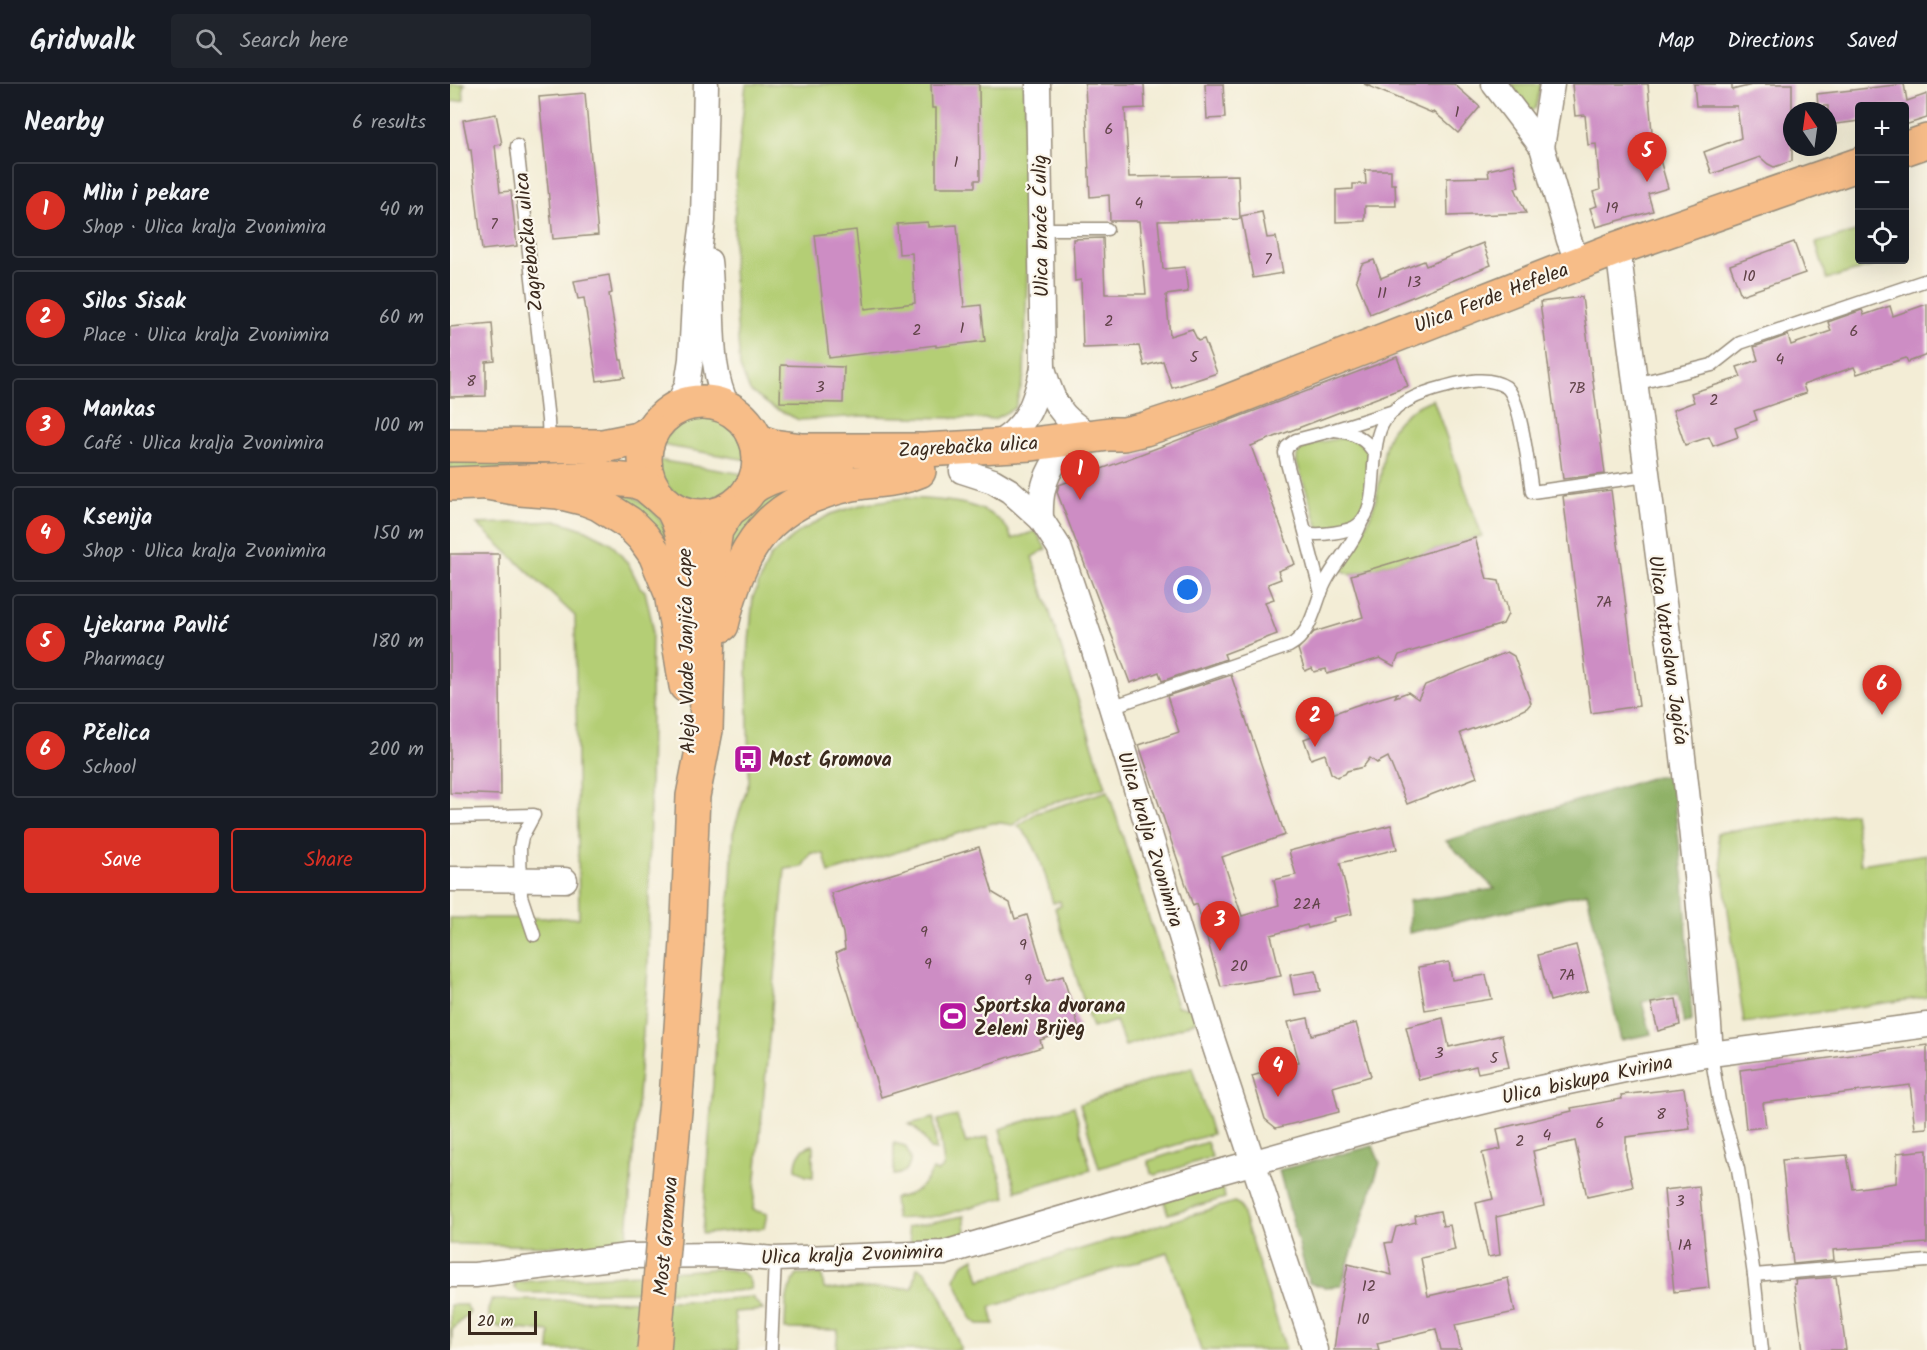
<!DOCTYPE html>
<meta charset="utf-8">
<style>
:root{--surface:#171b24;--page:#20242c;--text:#f1f3f6;--muted:#9ea1a6;--line:#363941;--accent:#d93025}
body{margin:0;font-family:Kalam,sans-serif;background:var(--page);color:var(--text)}
.controls{position:absolute;right:18px;top:18px;display:grid;overflow:hidden;border-radius:6px;box-shadow:0 6px 24px #0002}
.controls button{width:54px;height:54px;display:grid;place-items:center;padding:0;border:0;border-bottom:2px solid var(--line);background:var(--surface);color:var(--text);font:30px sans-serif}
.compass{position:absolute;left:1333px;top:18px;width:54px;height:54px;border-radius:50%;background:var(--surface);box-shadow:0 6px 24px #0002;rotate:347deg}
.scale{position:absolute;left:18px;bottom:15px;width:69px;box-sizing:border-box;padding-left:6px;border:3px solid #3b2a1e;border-top:0;font-size:16px;line-height:21px;white-space:nowrap;color:#3b2a1e;-webkit-text-stroke:4px #fbf7ec;paint-order:stroke}
.you{position:absolute;left:738px;top:506px;width:21px;height:21px;margin:-15px;border:4px solid #fff;border-radius:50%;background:#1a73e8;box-shadow:0 0 0 9px #1a73e833}
.badge{display:grid;place-items:center;width:39px;height:39px;border-radius:50%;background:var(--accent);color:#fff;font-size:20px;font-weight:700}
.pin{position:absolute;translate:-50% -50px;filter:drop-shadow(0 2px 3px #0008)}
.pin::after{content:'';position:absolute;top:32px;width:21px;height:18px;background:inherit;clip-path:polygon(0 0,100% 0,50% 100%)}
.list{margin:0;padding:0;list-style:none}
h2{display:flex;justify-content:space-between;align-items:center;height:78px;margin:0;padding:0 24px;font-size:26px}
h2 small{font-size:20px;font-weight:400;color:var(--muted)}
.list li{display:grid;grid-template-columns:39px 1fr auto;gap:18px;align-items:center;box-sizing:border-box;height:96px;margin:0 12px 12px;padding:0 12px;border:2px solid var(--line);border-radius:6px}
.list b{display:block;font-size:22px;white-space:nowrap}
.list p{margin:0;font-size:20px;white-space:nowrap;color:var(--muted)}
.list em{font-size:20px;font-style:normal;color:var(--muted)}
.actions{display:flex;gap:12px;padding:18px 24px}
.actions a{flex:1;padding:14px 0;border:2px solid var(--accent);border-radius:6px;text-align:center;font-size:21px;color:var(--accent)}
.actions .main{background:var(--accent);color:#fff}
.icon{flex:none;width:33px;height:33px;fill:none;stroke:currentColor;stroke-width:2;stroke-linecap:round;stroke-linejoin:round}
.map{position:relative;flex:none;width:1477px;height:1266px;overflow:hidden}
header{display:flex;align-items:center;gap:36px;box-sizing:border-box;height:84px;padding:0 30px;background:var(--surface);border-bottom:2px solid var(--line)}
header strong{font-size:28px}
nav{display:flex;gap:33px;margin-inline-start:auto;font-size:21px}
.search{width:420px;height:54px;background:var(--page);display:flex;align-items:center;gap:15px;box-sizing:border-box;padding:0 21px;border-radius:6px;color:var(--muted);font-size:22px}
main{display:flex}
aside{flex:1;background:var(--surface)}
.map>svg:first-child{display:block}
</style>
<header>
<strong>Gridwalk</strong>
<div class="search"><svg class="icon" aria-label="search" viewBox="0 0 24 24"><circle cx="10" cy="10" r="6"/><path d="M15 15l6 6"/></svg>Search here</div>
<nav><a>Map</a><a>Directions</a><a>Saved</a></nav>
</header>
<main>
<aside>
<h2>Nearby<small>6 results</small></h2>
<ul class="list">
<li><span class="badge">1</span><div><b>Mlin i pekare</b><p>Shop · Ulica kralja Zvonimira</p></div><em>40 m</em></li>
<li><span class="badge">2</span><div><b>Silos Sisak</b><p>Place · Ulica kralja Zvonimira</p></div><em>60 m</em></li>
<li><span class="badge">3</span><div><b>Mankas</b><p>Café · Ulica kralja Zvonimira</p></div><em>100 m</em></li>
<li><span class="badge">4</span><div><b>Ksenija</b><p>Shop · Ulica kralja Zvonimira</p></div><em>150 m</em></li>
<li><span class="badge">5</span><div><b>Ljekarna Pavlić</b><p>Pharmacy</p></div><em>180 m</em></li>
<li><span class="badge">6</span><div><b>Pčelica</b><p>School</p></div><em>200 m</em></li>
</ul>
<div class="actions"><a class="main">Save</a><a>Share</a></div>
</aside>
<div class="map">
<svg width="1477" height="1266" viewBox="0 0 1477 1266">
<rect width="100%" height="100%" fill="#fbf7ec"/>
<filter id="ink" filterUnits="userSpaceOnUse"><feTurbulence type="fractalNoise" baseFrequency=".0167" numOctaves="2"/><feDisplacementMap in="SourceGraphic" scale="12" xChannelSelector="R" yChannelSelector="G"/><feConvolveMatrix kernelMatrix="1 2 1 2 8 2 1 2 1" color-interpolation-filters="sRGB"/></filter>
<filter id="wash" filterUnits="userSpaceOnUse"><feTurbulence type="fractalNoise" baseFrequency=".008" numOctaves="4" result="noise"/><feDisplacementMap in="SourceGraphic" scale="24" xChannelSelector="R" yChannelSelector="G"/><feGaussianBlur stdDeviation="1.35" result="paint"/><feColorMatrix in="noise" values="0 0 0 0 0 0 0 0 0 0 0 0 0 0 0 0 0 1.4 0 .05"/><feComposite in="paint" operator="in"/></filter>
<g filter="url(#wash)">
<rect width="100%" height="100%" fill="#f3edd6"/>
<!-- green -->
<g fill="#b4ce74" stroke="#787c49" stroke-width="1.5">
<polygon points="0,0 16,0 13,1 14,16 0,18"/>
<polygon points="296,0 575,0 578,161 574,292 565,324 544,335 413,332 349,336 322,323 300,307 290,283 283,185 286,93"/>
<polygon points="1060,0 1091,0 1086,24 1081,26 1078,24"/>
<polygon points="1409,147 1410,176 1435,176 1436,178 1377,195 1366,159"/>
<path d="M 983,315 L 1032,452 L 901,491 L 890,485 C 902,465 916,446 923,424 C 941,372 920,341 983,315 Z"/>
<path d="M 253,332 C 280,336 293,349 298,376 L 211,361 C 221,343 232,335 253,332 Z"/>
<polygon points="900,352 917,364 920,376 919,412 905,439 870,447 847,379 847,372 850,366 867,359"/>
<polygon points="139,369 138,386 0,388 0,372"/>
<path d="M 207,376 L 294,390 C 273,436 214,426 207,376 Z"/>
<polygon points="337,398 335,413 285,465 271,464 289,436 298,430 309,417"/>
<path d="M 167,403 C 202,422 208,427 225,463 L 211,463 L 166,419 Z"/>
<path d="M 454,414 C 486,416 533,415 556,443 C 559,446 560,452 562,455 L 586,447 L 596,465 L 582,473 L 656,703 L 585,724 L 563,741 L 551,739 L 542,739 L 379,789 L 374,770 L 361,769 L 352,783 L 335,785 L 303,1126 L 317,1130 L 314,1144 L 252,1150 L 270,903 L 281,797 L 283,749 L 299,698 L 297,580 L 303,513 L 320,473 L 350,447 L 381,430 L 417,419 Z"/>
<polygon points="109,437 136,446 161,459 179,481 190,503 195,507 202,538 198,885 176,1163 0,1160 0,834 129,834 125,532 27,440"/>
<path d="M 658,707 L 727,922 L 737,924 L 743,921 L 749,936 L 730,944 L 675,962 L 666,937 L 642,944 L 605,824 L 611,822 L 610,817 L 603,819 C 595,792 590,761 568,742 L 586,729 Z"/>
<polygon points="1404,729 1411,780 1477,770 1477,913 1294,939 1267,749"/>
<polygon points="742,983 762,1050 649,1084 630,1020"/>
<polygon points="624,1022 641,1086 566,1107 550,1045"/>
<path d="M 507,1032 L 516,1059 L 538,1053 L 556,1113 L 490,1132 L 446,1135 L 444,1114 C 464,1111 473,1104 483,1086 L 487,1088 L 492,1085 L 494,1081 L 488,1036 Z"/>
<path d="M 484,1034 L 486,1066 L 480,1065 C 475,1055 470,1046 459,1040 Z"/>
<polygon points="757,1058 762,1073 705,1091 701,1089 698,1077"/>
<path d="M 444,1059 L 455,1062 C 464,1076 461,1089 444,1091 Z"/>
<path d="M 363,1061 L 363,1093 L 356,1092 L 346,1085 C 346,1073 350,1064 363,1061 Z"/>
<polygon points="772,1098 775,1114 718,1130 714,1117"/>
<polygon points="784,1118 790,1121 836,1266 751,1266 718,1168 540,1223 544,1240 528,1240 521,1234 505,1195 512,1181 524,1174 530,1196"/>
<polygon points="514,1132 516,1147 511,1151 462,1160 457,1143"/>
<path d="M 467,1183 C 489,1190 503,1245 511,1266 L 386,1266 L 388,1246 L 335,1245 C 336,1223 334,1210 347,1191 L 372,1190 L 374,1205 L 463,1204 Z"/>
<path d="M 263,1185 C 280,1186 300,1183 301,1205 L 284,1207 L 74,1209 L 69,1208 L 64,1203 L 65,1199 L 68,1198 Z"/>
<polygon points="302,1213 313,1226 284,1228 288,1266 99,1266 100,1248 49,1243 40,1237 38,1226 41,1216 249,1217"/>
<polygon points="0,1221 16,1221 20,1228 2,1246 1,1266"/>
</g>
<!-- forest -->
<g fill="#8fb166" stroke="#656e42" stroke-width="1.5">
<polygon points="1221,692 1234,799 1242,937 1234,940 1228,910 1192,918 1201,950 1171,956 1137,809 959,849 959,817 1045,805 996,757 1204,693"/>
<polygon points="923,1062 930,1079 891,1202 875,1203 859,1199 829,1086"/>
</g>
<g id="blocks">
<!-- building -->
<g fill="#cd8dc4">
<polygon points="481,0 529,0 530,96 525,96 525,103 486,103 486,24 482,24"/>
<polygon points="635,0 694,0 695,24 675,25 679,93 788,91 790,135 708,137 713,185 735,183 738,208 716,211 720,252 742,245 748,257 754,255 767,289 722,304 713,277 694,282 689,262 633,264 631,196 625,197 623,155 653,154 655,210 696,210 689,137 660,137 659,111 640,113"/>
<polygon points="755,0 773,0 775,34 757,35"/>
<polygon points="914,0 1004,0 1030,23 1008,49 984,28 982,29"/>
<polygon points="1122,0 1198,0 1202,48 1218,104 1198,110 1203,127 1146,143 1140,124 1147,122 1143,108 1150,106 1146,60 1138,61 1135,31 1125,32"/>
<polygon points="1244,0 1282,0 1282,6 1306,0 1342,0 1342,77 1324,83 1318,80 1310,73 1262,90 1254,68 1291,54 1287,22 1246,22"/>
<polygon points="1454,0 1457,17 1477,10 1477,34 1455,41 1455,22 1410,22 1410,37 1378,41 1378,22 1368,22 1367,10"/>
<polygon points="135,9 148,151 103,155 89,13"/>
<polygon points="46,30 52,60 45,61 50,108 61,107 67,162 32,166 21,66 19,66 13,36"/>
<polygon points="1064,80 1069,103 1065,104 1076,129 998,132 997,94 1039,93 1038,86"/>
<polygon points="915,86 941,86 941,100 945,100 946,122 915,122 915,137 886,138 886,106 903,105 903,100 916,100"/>
<polygon points="812,128 817,154 826,153 833,189 803,194 791,132"/>
<polygon points="478,138 478,143 507,141 514,223 531,221 535,257 486,263 486,261 379,274 365,151 406,146 415,225 465,219 462,169 449,170 447,140"/>
<polygon points="1344,158 1355,189 1291,211 1280,181"/>
<polygon points="1033,159 1041,181 920,230 906,195 912,180 924,176 931,194 974,177 976,182"/>
<polygon points="159,191 162,209 159,210 170,276 172,276 175,293 147,297 134,214 128,215 124,197"/>
<polygon points="1132,213 1155,390 1113,395 1090,218"/>
<polygon points="1477,220 1477,271 1458,278 1456,274 1407,290 1404,283 1353,301 1356,309 1304,327 1307,336 1285,344 1288,353 1263,362 1259,353 1235,361 1223,326 1244,318 1241,309 1291,293 1287,283 1308,276 1304,263 1338,251 1341,261 1381,247 1378,238 1412,226 1414,231 1440,222 1443,232"/>
<polygon points="42,239 45,277 36,278 36,312 0,313 0,243"/>
<polygon points="947,273 958,302 801,362 845,480 828,487 831,495 818,500 824,515 815,518 827,550 774,570 776,575 712,597 709,588 680,599 607,408 609,401"/>
<polygon points="331,281 394,283 393,319 330,318"/>
<polygon points="1161,406 1189,622 1141,629 1113,412"/>
<polygon points="1025,454 1037,495 1049,497 1054,518 1056,518 1058,530 1053,540 949,571 944,582 930,574 877,590 876,585 864,588 862,584 855,587 848,565 864,548 913,533 901,491"/>
<polygon points="0,470 49,470 51,711 0,709"/>
<polygon points="1057,568 1064,572 1081,619 1077,624 1060,632 1010,649 1027,693 957,720 938,673 927,679 920,674 913,683 897,687 895,690 887,693 881,689 875,670 861,675 854,655 865,651 868,635 904,622 947,609 945,613 958,608 968,615 975,601"/>
<polygon points="781,591 835,751 772,773 792,832 829,821 824,796 846,791 839,767 941,741 947,765 890,779 902,830 883,834 884,837 858,844 857,841 821,851 831,892 771,903 747,820 743,822 689,661 729,648 717,612"/>
<polygon points="529,763 543,809 560,819 565,835 577,831 597,897 613,892 629,944 590,956 592,963 431,1013 386,869 395,865 393,849 381,809"/>
<polygon points="1126,861 1138,907 1100,917 1088,871"/>
<polygon points="999,878 1002,896 1036,891 1042,915 975,926 968,883"/>
<polygon points="866,887 870,907 844,911 840,891"/>
<polygon points="1226,915 1230,941 1208,947 1201,919"/>
<polygon points="858,934 862,951 906,939 921,992 883,1003 889,1028 826,1044 815,1035 802,992 849,978 838,938"/>
<polygon points="993,934 999,963 1052,951 1059,983 1028,989 1026,982 969,996 956,943"/>
<polygon points="1477,961 1477,1044 1465,1045 1460,1001 1313,1019 1316,1043 1296,1045 1290,986"/>
<polygon points="1234,1004 1240,1045 1176,1053 1176,1071 1183,1103 1137,1113 1125,1057 1083,1067 1094,1122 1046,1133 1050,1171 1038,1173 1026,1119 1043,1115 1032,1069 1051,1065 1047,1045 1122,1027 1121,1024 1172,1015 1171,1011"/>
<polygon points="1477,1066 1477,1159 1383,1166 1384,1176 1343,1180 1332,1076 1397,1071 1403,1105 1446,1099 1447,1069"/>
<polygon points="1249,1102 1259,1204 1224,1208 1214,1106"/>
<polygon points="990,1127 993,1142 1000,1141 1005,1166 971,1174 978,1212 1058,1194 1065,1228 1005,1241 1011,1266 991,1266 986,1245 927,1259 929,1266 884,1266 890,1219 898,1180 942,1191 935,1159 942,1158 946,1143 966,1138 965,1132"/>
<polygon points="1386,1193 1396,1266 1353,1266 1344,1200 1346,1200 1345,1196"/>
</g>
</g>
</g>
<g filter="url(#ink)">
<use href="#blocks" fill-opacity="0" stroke="#978c7a" stroke-width="1.5"/>
<g fill="none" stroke-linecap="round" stroke-linejoin="round">
<!-- lane casing -->
<g stroke="#978c7a" stroke-width="15">
<g id="lane">
<polyline points="67,62 98,336 99,361"/>
<polyline points="591,145 657,145"/>
<polyline points="1185,300 1262,281 1290,259 1477,196"/>
<path d="M 944,327 L 877,348 L 846,356 L 837,363 L 835,369 L 837,379 L 854,443 L 857,449 C 868,452 901,448 909,440 C 932,419 916,363 935,336 C 948,318 974,308 994,303 C 1013,298 1038,291 1056,303 C 1071,314 1079,387 1082,408 L 1197,392"/>
<path d="M 885,346 C 902,348 917,354 925,371"/>
<polyline points="854,444 871,509"/>
<path d="M 661,623 L 839,562 C 863,549 864,521 875,499 C 885,478 903,462 911,439"/>
<polyline points="0,733 84,731 72,753 70,763 71,812 84,851"/>
<polyline points="1261,970 1269,1017 1288,1085 1304,1191 1312,1266"/>
<polyline points="1304,1191 1477,1177"/>
<polyline points="321,1266 325,1175"/>
</g>
</g>
<!-- street casing -->
<g stroke="#978c7a" stroke-width="27">
<g id="street">
<polyline points="1044,0 1092,63 1119,156 1128,179"/>
<polyline points="1092,63 1102,0"/>
<path d="M 1168,164 C 1201,432 1243,700 1261,970"/>
<path d="M 259,177 C 265,224 256,283 279,325"/>
<path d="M 593,284 C 603,319 609,332 641,352"/>
<polyline points="226,325 237,301 241,275 245,199 253,137 256,0"/>
<path d="M 542,362 C 577,346 585,318 593,284 L 588,0"/>
<polyline points="512,387 543,397 560,407 591,435 609,463 642,560 761,951 865,1266"/>
<path d="M 591,435 C 590,412 593,396 606,376"/>
<polyline points="0,795 115,796"/>
<polyline points="0,1191 25,1191 178,1172 275,1171 325,1175 494,1169 773,1087 940,1040 1090,1004 1184,984 1261,970 1477,941"/>
</g>
</g>
<!-- primary casing -->
<g stroke="#978c7a" stroke-width="36">
<g id="primary">
<polyline points="1454,65 1477,57"/>
<circle cx="252" cy="375" r="57"/>
<polyline points="304,352 311,358 323,362 352,366 474,366 582,360 659,350 674,350 695,345 771,320 1168,164 1410,80"/>
<polyline points="0,361 153,362 188,355 202,347"/>
<polyline points="37,399 70,405 108,408 136,415 149,420 179,439 193,453 205,470 221,509 236,602"/>
<polyline points="0,400 153,394 184,397 195,401 208,412"/>
<path d="M 300,405 C 329,384 354,388 388,387"/>
<path d="M 222,424 C 239,456 238,483 238,518"/>
<path d="M 272,541 C 290,462 318,417 402,400 C 427,395 444,398 469,387"/>
<polyline points="237,858 243,712 256,646 261,479 266,446 279,426"/>
</g>
</g>
<!-- lane -->
<use href="#lane" stroke="#fff" stroke-width="12"/>
<!-- street -->
<use href="#street" stroke="#fff" stroke-width="24"/>
<!-- primary -->
<use href="#primary" stroke="#f7bd88" stroke-width="33"/>
<!-- primary-bridge casing -->
<g stroke="#978c7a" stroke-width="36" stroke-linecap="butt">
<polyline id="primary-bridge" points="204,1266 226,1015 237,858"/>
</g>
<!-- primary-bridge -->
<use href="#primary-bridge" stroke="#f7bd88" stroke-width="33"/>
</g>
</g>
<!-- icons -->
<defs>
<g id="bus-square" transform="scale(1.5)"><rect x="-9" y="-9" width="18" height="18" rx="4" fill="#b5179e" stroke="#fbf7ec"/><path d="M-5-6H5V4H4V6H2V4H-2V6H-4V4H-5ZM-3.5-4V0h7V-4ZM-3.5 1.2v1.5H-2V1.2ZM2 1.2v1.5H3.5V1.2Z" fill="#fff"/></g>
<g id="stadium-square" transform="scale(1.5)"><rect x="-9" y="-9" width="18" height="18" rx="4" fill="#b5179e" stroke="#fbf7ec"/><path d="M0-5a6.5 5 0 1 0 0 10a6.5 5 0 1 0 0-10ZM-3.5-1.8h7v3.6h-7Z" fill="#fff"/></g>
</defs>
<g fill-rule="evenodd">
<use href="#bus-square" x="298" y="675"/>
<use href="#stadium-square" x="503" y="932"/>
</g>
<g text-anchor="middle" stroke-width="4.5" stroke-linejoin="round" paint-order="stroke">
<!-- number labels -->
<g font-size="16" fill="#604348">
<text x="1007" y="33">1</text>
<text x="659" y="50">6</text>
<text x="506" y="83">1</text>
<text x="689" y="124">4</text>
<text x="1162" y="129">19</text>
<text x="44" y="145">7</text>
<text x="818" y="180">7</text>
<text x="1299" y="197">10</text>
<text x="964" y="203">13</text>
<text x="932" y="214">11</text>
<text x="659" y="242">2</text>
<text x="512" y="249">1</text>
<text x="467" y="251">2</text>
<text x="1404" y="252">6</text>
<text x="744" y="278">5</text>
<text x="1330" y="280">4</text>
<text x="21" y="302">8</text>
<text x="370" y="308">3</text>
<text x="1127" y="309">7B</text>
<text x="1264" y="321">2</text>
<text x="1154" y="523">7A</text>
<text x="857" y="825">22A</text>
<text x="474" y="853">9</text>
<text x="573" y="866">9</text>
<text x="478" y="885">9</text>
<text x="789" y="887">20</text>
<text x="1117" y="896">7A</text>
<text x="578" y="901">9</text>
<text x="989" y="974">3</text>
<text x="1044" y="979">5</text>
<text x="1211" y="1035">8</text>
<text x="1150" y="1044">6</text>
<text x="1097" y="1056">4</text>
<text x="1070" y="1062">2</text>
<text x="1230" y="1122">3</text>
<text x="1235" y="1166">1A</text>
<text x="919" y="1207">12</text>
<text x="913" y="1240">10</text>
</g>
<!-- street labels -->
<g font-size="20" fill="#3b2a1e" stroke="#fbf7ec">
<text transform="translate(590 142) rotate(-91)" y="7">Ulica braće Čulig</text>
<text transform="translate(78 158) rotate(-96)" y="7">Zagrebačka ulica</text>
<text transform="translate(1041 213) rotate(-21)" y="7">Ulica Ferde Hefelea</text>
<text transform="translate(518 362) rotate(-3)" y="7">Zagrebačka ulica</text>
<text transform="translate(1219 566) rotate(82)" y="7">Ulica Vatroslava Jagića</text>
<text transform="translate(236 567) rotate(-91)" y="7">Aleja Vlade Janjića Cape</text>
<text transform="translate(701 755) rotate(73)" y="7">Ulica kralja Zvonimira</text>
<text transform="translate(1137 995) rotate(-12)" y="7">Ulica biskupa Kvirina</text>
<text transform="translate(215 1152) rotate(-85)" y="7">Most Gromova</text>
<text transform="translate(402 1170) rotate(-2)" y="7">Ulica kralja Zvonimira</text>
</g>
<!-- poi labels -->
<g font-size="20" font-weight="bold" fill="#3b2a1e" stroke="#fbf7ec" text-anchor="start">
<text x="319" y="682">Most Gromova</text>
<text x="524" y="928">Sportska dvorana<tspan x="524" dy="23">Zeleni Brijeg</tspan></text>
</g>
</g>
</svg>
<div class="controls">
<button>+</button>
<button>−</button>
<button><svg class="icon" aria-label="locate" viewBox="0 0 24 24"><circle cx="12" cy="12" r="6"/><path d="M12 2v4M12 18v4M2 12h4M18 12h4"/></svg></button>
</div>
<svg class="compass" viewBox="-18 -18 36 36"><path d="M0-13l5 13h-10z" fill="#e53935"/><path d="M0 13l5-13h-10z" fill="#9ea1a6"/></svg>
<div class="scale">20 m</div>
<div class="you"></div>
<div class="pin badge" style="left:630px;top:416px">1</div>
<div class="pin badge" style="left:865px;top:663px">2</div>
<div class="pin badge" style="left:770px;top:867px">3</div>
<div class="pin badge" style="left:828px;top:1013px">4</div>
<div class="pin badge" style="left:1197px;top:98px">5</div>
<div class="pin badge" style="left:1432px;top:631px">6</div>
</div>
</main>
